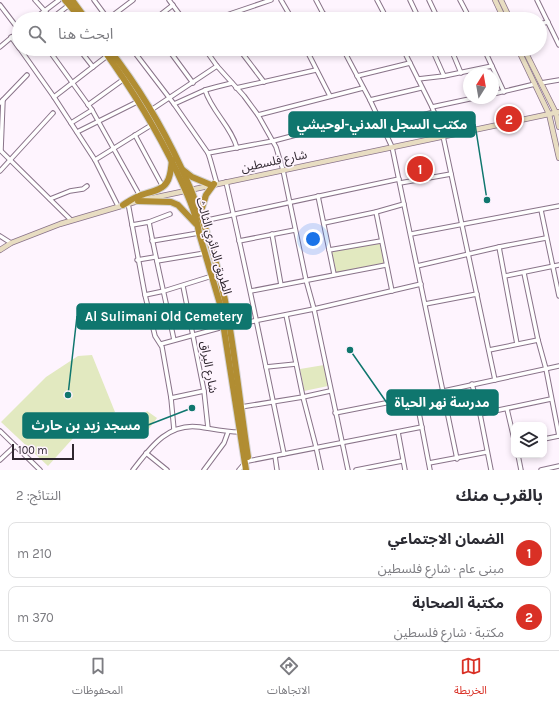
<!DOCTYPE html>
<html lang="ar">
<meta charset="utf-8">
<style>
:root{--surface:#fff;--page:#f7f7f7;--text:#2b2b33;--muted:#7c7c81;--line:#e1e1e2;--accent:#d93025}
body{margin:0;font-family:Karla,"Noto Sans Arabic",sans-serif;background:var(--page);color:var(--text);direction:rtl}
.controls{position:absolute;right:12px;bottom:12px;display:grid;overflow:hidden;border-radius:8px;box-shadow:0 2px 6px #0003}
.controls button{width:36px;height:36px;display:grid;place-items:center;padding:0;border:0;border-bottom:1px solid var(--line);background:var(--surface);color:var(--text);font:20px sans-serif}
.compass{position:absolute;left:463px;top:68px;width:36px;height:36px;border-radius:50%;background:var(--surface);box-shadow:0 2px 6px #0003;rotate:11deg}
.scale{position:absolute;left:12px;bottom:10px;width:62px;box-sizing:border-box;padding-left:4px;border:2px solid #2f262f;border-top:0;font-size:11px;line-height:14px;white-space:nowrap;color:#2f262f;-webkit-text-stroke:3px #fef4fe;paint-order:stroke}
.you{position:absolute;left:313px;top:239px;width:14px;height:14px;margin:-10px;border:3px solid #fff;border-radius:50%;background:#1a73e8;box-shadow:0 0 0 6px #1a73e833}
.badge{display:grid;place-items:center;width:26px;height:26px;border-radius:50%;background:var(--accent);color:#fff;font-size:13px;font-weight:700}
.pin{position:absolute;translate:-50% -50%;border:2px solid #fff;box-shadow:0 1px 4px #0006}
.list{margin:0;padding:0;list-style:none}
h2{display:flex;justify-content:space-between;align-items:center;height:52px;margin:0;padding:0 16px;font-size:17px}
h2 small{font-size:13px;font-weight:400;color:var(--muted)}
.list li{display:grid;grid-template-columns:26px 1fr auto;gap:12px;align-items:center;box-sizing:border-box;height:56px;margin:0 8px 8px;padding:0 8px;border:1px solid var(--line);border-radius:8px}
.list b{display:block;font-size:15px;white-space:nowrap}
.list p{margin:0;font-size:13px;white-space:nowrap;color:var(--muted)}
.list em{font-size:13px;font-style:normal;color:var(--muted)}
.icon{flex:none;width:22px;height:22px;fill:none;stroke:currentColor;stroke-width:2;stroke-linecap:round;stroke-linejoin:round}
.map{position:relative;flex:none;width:559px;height:470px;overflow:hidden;direction:ltr}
.search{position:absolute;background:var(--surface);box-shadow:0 2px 6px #0003;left:12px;right:12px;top:12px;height:44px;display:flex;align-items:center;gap:10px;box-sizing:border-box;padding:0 14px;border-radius:22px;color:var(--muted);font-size:15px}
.sheet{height:180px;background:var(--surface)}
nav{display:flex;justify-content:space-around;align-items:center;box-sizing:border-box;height:56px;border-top:1px solid var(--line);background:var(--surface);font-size:11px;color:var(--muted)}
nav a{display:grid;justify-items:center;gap:2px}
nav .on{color:var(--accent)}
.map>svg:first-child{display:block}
</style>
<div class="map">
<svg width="559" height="470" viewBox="0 0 559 470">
<rect width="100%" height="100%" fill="#fef4fe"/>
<!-- green -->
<g fill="#e2e9c0">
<polygon points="381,241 386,265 334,274 329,250"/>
<polygon points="92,355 115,412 84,426 48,466 1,422 46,377 78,356"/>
<polygon points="324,365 328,386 304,391 300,369"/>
<polygon points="147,411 157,418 142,438 132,430"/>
</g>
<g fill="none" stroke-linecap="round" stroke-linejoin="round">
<!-- street casing -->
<g stroke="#897389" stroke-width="5.5">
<g id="street">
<polyline points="35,0 52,19"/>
<polyline points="94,0 108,19"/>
<polyline points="169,0 183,19"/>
<polyline points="281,0 292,19"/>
<polyline points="316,0 326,19"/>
<polyline points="377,0 387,19"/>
<polyline points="410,0 419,19"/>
<polyline points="429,0 438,19"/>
<polyline points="460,0 470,19"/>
<polyline points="537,0 559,45"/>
<polyline points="0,5 19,30"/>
<polyline points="34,19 59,0"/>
<polyline points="51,19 69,5"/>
<polyline points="108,19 133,0"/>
<polyline points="155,19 173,5"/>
<polyline points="215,19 271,0"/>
<polyline points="310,19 324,14"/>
<polyline points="540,24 548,22"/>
<polyline points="11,37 19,48"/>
<polyline points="0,47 19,31"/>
<polyline points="20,49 54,97 95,160 118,206"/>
<polyline points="48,49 92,110 140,196"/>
<polyline points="79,49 93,67"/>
<polyline points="132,49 174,104 208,153 210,159 217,184"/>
<polyline points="168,49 193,83"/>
<polyline points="205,49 217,66 244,96 258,115 276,147 283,170 306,280 314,309 348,470"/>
<polyline points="239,49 264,82"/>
<polyline points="306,49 330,96"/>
<polyline points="343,49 370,100 392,147 457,459"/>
<polyline points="403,49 432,107 443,136 495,380"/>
<polyline points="432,49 444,76"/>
<polyline points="451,49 461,73"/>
<polyline points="484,49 504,92"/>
<polyline points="357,76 410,63"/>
<polyline points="418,79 444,76 492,66"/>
<polyline points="541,83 559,80"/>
<polyline points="236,88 316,70"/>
<polyline points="205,90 216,87 232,83"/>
<polyline points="493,94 535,84"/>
<polyline points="54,97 107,56"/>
<polyline points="370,100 421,88"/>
<polyline points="0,103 27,75"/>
<path d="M 174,104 L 205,90 C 212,112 231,126 237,148"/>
<polyline points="88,105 124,79"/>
<polyline points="432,107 474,98"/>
<polyline points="151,110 217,66"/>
<polyline points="258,115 363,88"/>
<polyline points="71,123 92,110"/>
<polyline points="382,126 434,112"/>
<polyline points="77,132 139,101"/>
<polyline points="135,135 163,187"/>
<polyline points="0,150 71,220"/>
<polyline points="1,150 3,100"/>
<polyline points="208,153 273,141 376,114"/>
<polyline points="95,160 153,124"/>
<polyline points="0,171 53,113"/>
<path d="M 226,182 C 247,272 265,363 284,454"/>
<polyline points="400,183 451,174"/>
<polyline points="318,196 334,274"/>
<polyline points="50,199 70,191 83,189 87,186"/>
<polyline points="128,203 145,295 155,336 162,347 171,398 174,430"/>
<polyline points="541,210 559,296"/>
<polyline points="376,212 392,291"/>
<polyline points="203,221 399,179"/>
<polyline points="149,222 170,214"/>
<polyline points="324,223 376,212 404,204"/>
<path d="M 132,225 L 149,222 C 156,261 166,301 174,340"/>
<polyline points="272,234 281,285"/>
<polyline points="411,234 559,206"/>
<polyline points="0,236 11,243"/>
<polyline points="152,241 199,233"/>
<polyline points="239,241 295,230"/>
<polyline points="499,247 517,344"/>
<polyline points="329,250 381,241"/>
<polyline points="137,260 155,257"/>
<polyline points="157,261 205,253"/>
<polyline points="417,266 499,247 546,238"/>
<polyline points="524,273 538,340 546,369 559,436"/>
<polyline points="505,276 559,265"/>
<polyline points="183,286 204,391 208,428"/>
<polyline points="251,291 386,265"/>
<polyline points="145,295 164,291 212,276"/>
<polyline points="425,304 477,294"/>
<polyline points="286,315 303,397 316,447 321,470"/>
<polyline points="229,326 314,309 421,284"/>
<polyline points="161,344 223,327"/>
<polyline points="489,350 538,340"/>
<polyline points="266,367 296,364"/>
<polyline points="472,384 480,414 491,470"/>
<polyline points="416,397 430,470"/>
<polyline points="171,398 204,391"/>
<polyline points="241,407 303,397 330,391"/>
<polyline points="507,409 514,439"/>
<polyline points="335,413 416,397 559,366"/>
<polyline points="480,414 551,399"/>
<polyline points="0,431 40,470"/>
<polyline points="398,432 405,470"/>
<polyline points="544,439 559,436"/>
<polyline points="146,453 167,470"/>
<polyline points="518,455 521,470"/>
<polyline points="275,456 277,470"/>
<polyline points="0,460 15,446"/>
<polyline points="248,461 422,427"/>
<polyline points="429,463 487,452"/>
<path d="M 133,470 C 150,448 168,422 200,427 C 213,429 225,432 240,432"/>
<polyline points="204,470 224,443 228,432"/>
<polyline points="239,470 245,463"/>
<polyline points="356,470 402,461"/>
<polyline points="541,470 559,466"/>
</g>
</g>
<!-- secondary casing -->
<g stroke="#897389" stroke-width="6">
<g id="secondary">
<polyline points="495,0 504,19"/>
<polyline points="501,0 510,19"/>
<polyline points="518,49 549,114 559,158"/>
<polyline points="524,49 556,113 559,127"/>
<polyline points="0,250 11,243 60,224 138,201 559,112"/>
</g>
</g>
<!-- highway casing -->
<g stroke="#d5d4d5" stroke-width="8">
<g id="highway">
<polyline points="65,0 81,19"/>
<polyline points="72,0 86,19"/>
<path d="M 103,49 C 131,88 156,128 177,172 C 186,191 196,212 199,233 L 220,304 L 246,470"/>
<path d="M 109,49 C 166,122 206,209 225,300 C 235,352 240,405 248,457"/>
<polyline points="183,170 192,177 211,185"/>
<polyline points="138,201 171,202 178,205 196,224"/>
<path d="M 123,205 C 128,202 133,198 139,196 C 148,192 162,191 167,182 C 171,176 171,167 172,160"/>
<polyline points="200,214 206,195 214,184"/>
</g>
</g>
<!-- street -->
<use href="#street" stroke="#fff" stroke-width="3.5"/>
<!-- secondary -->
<use href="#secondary" stroke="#e8ddc2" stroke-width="4.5"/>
<!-- highway -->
<use href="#highway" stroke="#b18d32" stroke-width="6"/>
</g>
<g text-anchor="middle" stroke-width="3.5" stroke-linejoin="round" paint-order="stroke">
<!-- street labels -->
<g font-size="12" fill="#2f262f" stroke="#fef4fe">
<text transform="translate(274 161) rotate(-12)" y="4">شارع فلسطين</text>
<text transform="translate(214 246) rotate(74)" y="4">الطريق الدائري الثالث</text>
<text transform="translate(209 367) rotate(80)" y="4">شارع البراق</text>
</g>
</g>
<!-- callouts -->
<path fill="none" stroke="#0f766e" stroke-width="1.5" d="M487 200L475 124M68 395L77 316M350 350L387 403M192 408L148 425"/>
<g fill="#0f766e" stroke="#fef4fe" stroke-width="1.5">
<circle cx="487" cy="200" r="4"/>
<circle cx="68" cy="395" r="4"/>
<circle cx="350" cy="350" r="4"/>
<circle cx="192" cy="408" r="4"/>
</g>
<g fill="#0f766e" stroke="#0f766e" stroke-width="1.5">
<rect x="289" y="112" width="186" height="25" rx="4"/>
<rect x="77" y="304" width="174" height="25" rx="4"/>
<rect x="387" y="390" width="111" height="25" rx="4"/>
<rect x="23" y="413" width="125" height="25" rx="4"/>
</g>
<g font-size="13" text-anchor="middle" font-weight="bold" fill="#fff">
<text x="382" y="129">مكتب السجل المدني-لوحيشي</text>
<text x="164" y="321">Al Sulimani Old Cemetery</text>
<text x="442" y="407">مدرسة نهر الحياة</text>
<text x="86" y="430">مسجد زيد بن حارث</text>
</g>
</svg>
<div class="controls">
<button><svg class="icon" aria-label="layers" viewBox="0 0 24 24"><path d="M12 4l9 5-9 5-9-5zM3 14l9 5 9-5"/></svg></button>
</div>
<svg class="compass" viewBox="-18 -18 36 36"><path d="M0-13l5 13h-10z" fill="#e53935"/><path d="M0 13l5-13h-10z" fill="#7c7c81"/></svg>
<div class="scale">100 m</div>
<div class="you"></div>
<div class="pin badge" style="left:420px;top:169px">1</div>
<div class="pin badge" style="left:509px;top:119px">2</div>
<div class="search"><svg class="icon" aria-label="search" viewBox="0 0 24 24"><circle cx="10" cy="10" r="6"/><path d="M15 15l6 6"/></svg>ابحث هنا</div>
</div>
<section class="sheet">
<h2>بالقرب منك<small>النتائج: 2</small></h2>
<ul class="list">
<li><span class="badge">1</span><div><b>الضمان الاجتماعي</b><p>مبنى عام · شارع فلسطين</p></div><em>210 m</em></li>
<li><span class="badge">2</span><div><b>مكتبة الصحابة</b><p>مكتبة · شارع فلسطين</p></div><em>370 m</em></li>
</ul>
</section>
<nav>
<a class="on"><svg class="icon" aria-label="map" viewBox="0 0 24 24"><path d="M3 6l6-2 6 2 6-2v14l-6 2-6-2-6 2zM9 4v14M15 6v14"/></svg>الخريطة</a>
<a><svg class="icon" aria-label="directions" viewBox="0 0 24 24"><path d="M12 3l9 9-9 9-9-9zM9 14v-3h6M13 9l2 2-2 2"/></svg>الاتجاهات</a>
<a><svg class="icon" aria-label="saved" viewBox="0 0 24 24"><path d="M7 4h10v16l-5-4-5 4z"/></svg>المحفوظات</a>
</nav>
